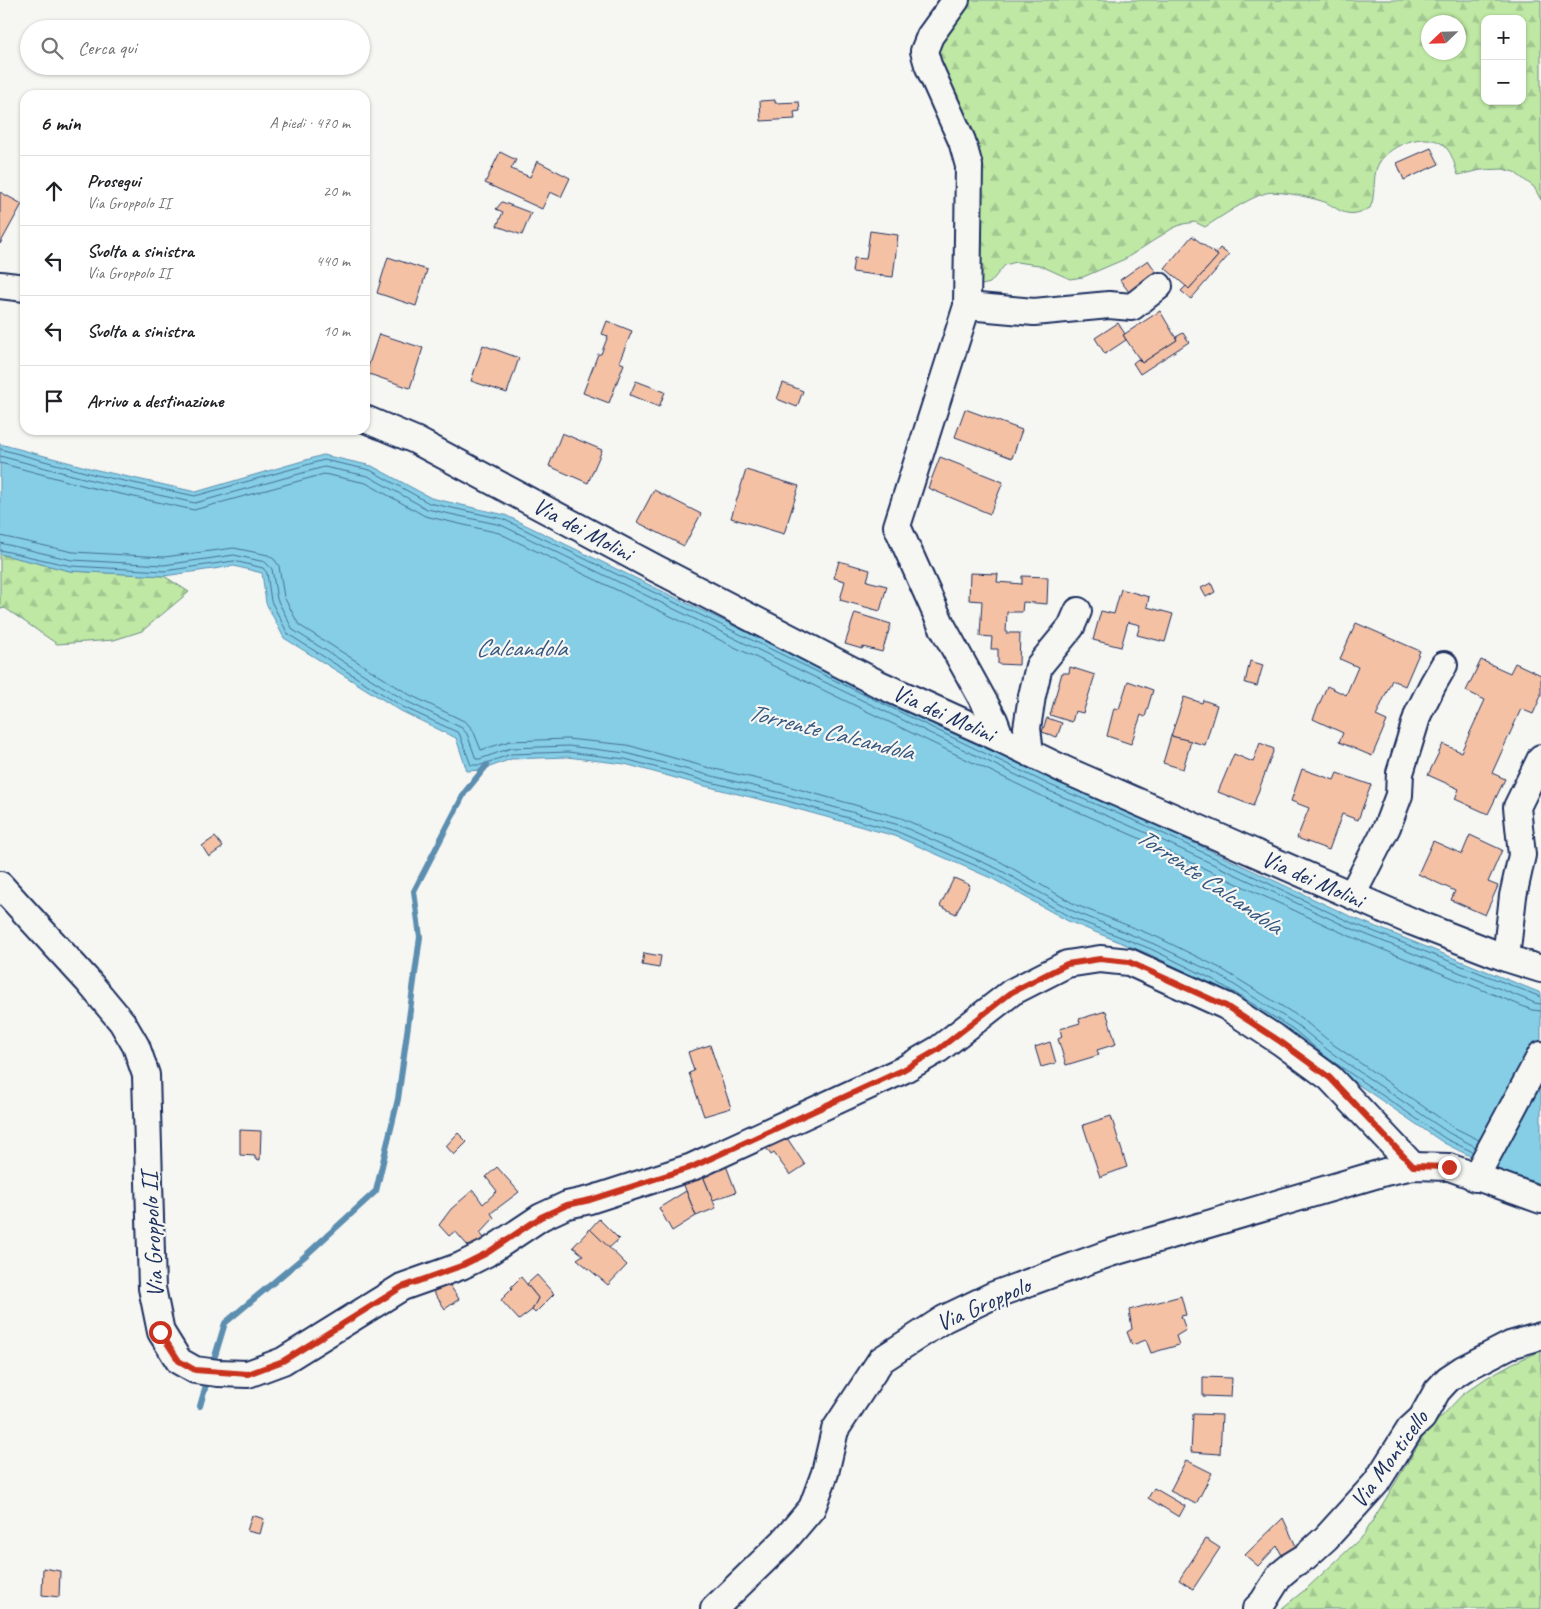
<!DOCTYPE html>
<html lang="it">
<meta charset="utf-8">
<style>
:root{--surface:#fff;--page:#f6f6f6;--text:#202124;--muted:#757577;--line:#e0e0e0}
body{margin:0;font-family:Caveat,sans-serif;background:var(--page);color:var(--text)}
.controls{position:absolute;right:15px;top:15px;display:grid;overflow:hidden;border-radius:10px;box-shadow:0 1px 4px #0004}
.controls button{width:45px;height:45px;display:grid;place-items:center;padding:0;border:0;border-bottom:1px solid var(--line);background:var(--surface);color:var(--text);font:25px sans-serif}
.compass{position:absolute;left:1421px;top:15px;width:45px;height:45px;border-radius:50%;background:var(--surface);box-shadow:0 1px 4px #0004;rotate:247deg}
.stop{position:absolute;width:15px;height:15px;margin:-11px;border:4px solid #c8321e;border-radius:50%;background:#fff}
.stop.end{background:#c8321e;border-color:#fff;box-shadow:0 1px 5px #0008}
.list{margin:0;padding:0;list-style:none}
h2{display:flex;justify-content:space-between;align-items:center;height:65px;margin:0;padding:0 20px;font-size:21px}
h2 small{font-size:16px;font-weight:400;color:var(--muted)}
.list li{display:grid;grid-template-columns:32px 1fr auto;gap:15px;align-items:center;box-sizing:border-box;height:70px;padding:0 20px;border-top:1px solid var(--line)}
.list b{display:block;font-size:19px;white-space:nowrap}
.list p{margin:0;font-size:16px;white-space:nowrap;color:var(--muted)}
.list em{font-size:16px;font-style:normal;color:var(--muted)}
.icon{flex:none;width:28px;height:28px;fill:none;stroke:currentColor;stroke-width:2;stroke-linecap:round;stroke-linejoin:round}
.map{position:relative;flex:none;width:1541px;height:1609px;overflow:hidden}
.search{position:absolute;background:var(--surface);box-shadow:0 1px 4px #0004;left:20px;top:20px;width:350px;height:55px;display:flex;align-items:center;gap:12px;box-sizing:border-box;padding:0 18px;border-radius:28px;color:var(--muted);font-size:19px}
.panel{position:absolute;background:var(--surface);box-shadow:0 1px 4px #0004;left:20px;top:90px;width:350px;height:345px;border-radius:15px}
.map>svg:first-child{display:block}
</style>
<div class="map">
<svg width="1541" height="1609" viewBox="0 0 1541 1609">
<defs>
<pattern id="forest-firs" width="22" height="20" patternUnits="userSpaceOnUse" patternTransform="scale(1.25)"><rect width="22" height="20" fill="#bee8a4"/><path d="M5 1l3.5 6h-7zM16 11l3.5 6h-7z" fill="#a3c790"/></pattern>
</defs>
<rect width="100%" height="100%" fill="#f6f6f2"/>
<filter id="ink" filterUnits="userSpaceOnUse"><feTurbulence type="fractalNoise" baseFrequency=".02" numOctaves="2"/><feDisplacementMap in="SourceGraphic" scale="10" xChannelSelector="R" yChannelSelector="G"/><feConvolveMatrix kernelMatrix="1 2 1 2 8 2 1 2 1" color-interpolation-filters="sRGB"/></filter>
<g filter="url(#ink)">
<!-- forest -->
<g fill="url(#forest-firs)" stroke="#6c8c81" fill-rule="evenodd">
<path d="M 968,0 L 1541,0 L 1541,200 L 1534,187 L 1514,172 L 1503,169 L 1481,170 L 1458,175 C 1455,167 1453,156 1448,150 C 1432,127 1390,144 1379,163 C 1373,173 1375,187 1373,197 C 1373,201 1371,205 1370,208 C 1363,211 1355,215 1347,213 C 1340,212 1333,206 1327,203 C 1315,198 1278,190 1266,193 C 1248,198 1221,217 1205,227 L 1195,222 L 1183,224 L 1173,228 L 1125,259 L 1083,277 L 1070,279 L 1039,265 L 1016,262 L 1005,265 L 990,283 L 978,286 L 978,159 L 974,135 L 935,49 ZM 1485,19 L 1522,19 L 1522,101 L 1485,101 ZM 1428,22 L 1458,22 L 1458,52 L 1428,52 Z"/>
<polygon points="0,554 70,571 164,576 189,592 142,631 114,640 57,644 5,608 0,609"/>
<polygon points="1541,1351 1541,1609 1281,1609 1306,1589 1364,1535 1424,1435 1462,1395 1486,1378 1513,1363"/>
</g>
<!-- water -->
<polygon fill="#85cee6" stroke="#5b8eb0" points="0,444 97,470 196,492 323,455 372,466 431,498 505,515 1052,780 1147,821 1354,918 1541,993 1541,1192 1487,1171 1486,1164 1444,1143 1322,1060 1290,1033 1211,984 1149,954 1068,921 993,879 895,836 779,804 701,785 625,764 567,757 511,759 482,770 467,771 456,738 401,711 284,638 266,603 262,573 234,566 164,576 70,571 0,554"/>
<g fill="none" stroke-linecap="round" stroke-linejoin="round">
<!-- shore -->
<g stroke="#456f94" stroke-width="1">
<polyline points="0,449 96,475 195,496 324,460 370,470 429,503 503,519 1050,785 1145,825 1352,923 1541,997"/>
<polyline points="0,456 95,481 195,503 324,467 368,476 427,509 501,525 1047,790 1142,831 1350,928 1535,1003 1541,1004"/>
<polyline points="0,463 93,488 194,510 324,474 366,483 425,516 499,533 1044,797 1139,838 1347,935 1532,1010 1541,1011"/>
<polyline points="0,536 73,552 164,557 234,548 268,555 275,560 279,566 284,597 299,625 410,695 466,722 473,730 481,750 510,741 567,739 627,745 706,767 784,785 901,818 1001,862 1076,905 1157,937 1220,968 1301,1018 1334,1045 1453,1127 1479,1140"/>
<polyline points="0,543 72,560 164,565 234,555 265,562 272,569 277,599 293,630 406,701 462,728 467,734 476,759 480,759 511,748 568,746 626,753 704,774 782,793 899,825 998,869 1073,911 1154,944 1217,974 1296,1024 1329,1051 1449,1133 1476,1147"/>
<polyline points="0,550 71,566 164,571 234,561 263,568 267,573 271,601 288,634 403,707 459,733 471,765 481,765 511,754 568,752 625,759 702,780 780,799 896,831 995,874 1070,917 1151,949 1214,980 1293,1029 1325,1056 1446,1139 1473,1152"/>
</g>
<!-- stream -->
<g stroke="#5b8eb0" stroke-width="6">
<polyline points="212,1366 225,1323 305,1256 376,1191 398,1099 420,937 414,891 465,792 487,765"/>
<polyline points="200,1406 208,1378"/>
</g>
</g>
<!-- building -->
<g fill="#f4c1a5" stroke="#1b2f5e">
<polygon points="775,100 775,103 799,102 800,111 794,112 795,119 761,121 760,101"/>
<polygon points="1431,148 1439,164 1404,180 1397,163"/>
<polygon points="500,152 516,160 511,169 530,177 537,161 570,178 561,197 550,192 542,209 485,183"/>
<polygon points="0,192 22,204 0,244"/>
<polygon points="502,202 531,213 522,235 497,226 503,212 496,209"/>
<polygon points="870,231 898,235 893,277 852,272 854,258 866,259"/>
<polygon points="1192,236 1218,256 1189,289 1165,268"/>
<polygon points="1220,248 1229,255 1191,299 1181,291 1186,286 1189,289 1218,256 1216,253"/>
<polygon points="388,257 427,270 416,306 377,293"/>
<polygon points="1148,260 1156,272 1129,292 1120,280"/>
<polygon points="1160,311 1177,340 1142,363 1123,335"/>
<polygon points="607,321 632,331 619,362 624,364 609,403 583,393 598,354 601,354 608,336 602,334"/>
<polygon points="1118,323 1125,334 1123,335 1126,340 1105,354 1095,338"/>
<polygon points="1183,333 1189,342 1140,374 1133,363 1138,359 1142,363 1177,340 1176,337"/>
<polygon points="379,334 423,348 410,388 366,373"/>
<polygon points="483,345 519,358 507,393 471,381"/>
<polygon points="636,381 665,392 659,407 630,395"/>
<polygon points="783,383 803,391 797,407 777,399"/>
<polygon points="965,409 1022,430 1012,458 955,437"/>
<polygon points="562,433 602,450 588,483 549,466"/>
<polygon points="940,457 1003,482 990,514 928,488"/>
<polygon points="746,470 799,486 784,534 731,518"/>
<polygon points="654,490 701,514 684,546 637,522"/>
<polygon points="839,561 870,570 867,581 887,586 880,611 840,600 845,581 834,578"/>
<polygon points="970,573 998,574 997,582 1022,584 1022,576 1048,577 1047,604 1023,602 1022,612 1007,612 1006,633 1020,633 1019,665 998,664 998,649 991,649 992,637 980,636 982,601 969,600"/>
<polygon points="1211,583 1215,592 1206,597 1201,588"/>
<polygon points="1121,589 1149,597 1147,607 1173,614 1165,642 1137,635 1140,625 1128,622 1121,647 1093,640 1101,611 1114,614"/>
<polygon points="855,613 891,624 882,652 863,647 862,649 845,644"/>
<polygon points="1356,623 1420,651 1405,686 1392,680 1376,716 1387,721 1372,756 1339,742 1343,733 1313,719 1327,686 1346,695 1358,667 1340,659"/>
<polygon points="1481,660 1510,673 1515,663 1541,675 1541,696 1533,714 1521,709 1492,773 1505,779 1488,814 1455,799 1459,789 1428,775 1443,744 1461,752 1485,700 1466,691"/>
<polygon points="1250,661 1263,665 1257,686 1245,683"/>
<polygon points="1070,667 1095,675 1083,713 1075,711 1072,722 1050,715 1062,673 1069,673"/>
<polygon points="1128,681 1153,690 1145,717 1141,715 1131,744 1107,736 1114,708 1119,709"/>
<polygon points="1184,697 1202,703 1203,700 1217,705 1205,745 1171,736"/>
<polygon points="1047,718 1062,723 1057,737 1042,732"/>
<polygon points="1171,736 1191,741 1183,769 1163,763"/>
<polygon points="1260,743 1274,749 1253,806 1218,792 1234,754 1253,762"/>
<polygon points="1302,769 1334,780 1337,773 1371,785 1358,820 1342,814 1329,850 1297,838 1309,808 1291,801"/>
<polygon points="1470,835 1502,850 1488,882 1498,886 1485,915 1451,900 1455,891 1418,874 1433,841 1462,854"/>
<polygon points="215,837 223,847 209,857 202,846"/>
<polygon points="954,878 970,885 956,914 940,906"/>
<polygon points="644,953 661,956 659,968 642,965"/>
<polygon points="1106,1011 1116,1044 1097,1050 1099,1055 1066,1065 1058,1039 1062,1037 1060,1029 1080,1023 1079,1019"/>
<polygon points="1050,1042 1056,1063 1041,1067 1035,1047"/>
<polygon points="710,1045 731,1108 704,1116 689,1073 694,1071 688,1052"/>
<polygon points="1111,1116 1127,1167 1100,1177 1083,1125"/>
<polygon points="781,1129 805,1165 790,1175 774,1153 771,1155 762,1142"/>
<polygon points="240,1130 261,1131 260,1160 255,1159 255,1156 240,1155"/>
<polygon points="458,1133 467,1142 454,1155 446,1146"/>
<polygon points="724,1160 736,1192 713,1200 700,1169"/>
<polygon points="497,1167 519,1192 491,1213 494,1218 480,1233 487,1242 475,1254 455,1231 449,1236 439,1225 451,1209 473,1190 483,1204 497,1191 486,1177"/>
<polygon points="703,1176 716,1208 696,1216 683,1183"/>
<polygon points="686,1191 696,1216 672,1231 659,1208"/>
<polygon points="599,1219 619,1239 609,1248 590,1229"/>
<polygon points="590,1229 627,1265 608,1285 577,1259 583,1255 573,1247"/>
<polygon points="537,1275 554,1294 535,1313 532,1310 538,1298 527,1284"/>
<polygon points="521,1277 538,1298 532,1310 519,1320 501,1300 512,1289 511,1287"/>
<polygon points="445,1278 459,1299 445,1309 431,1288"/>
<polygon points="1181,1296 1186,1315 1181,1316 1186,1330 1176,1336 1179,1345 1151,1353 1146,1340 1132,1345 1127,1332 1132,1329 1129,1310"/>
<polygon points="1203,1377 1232,1378 1231,1397 1203,1396"/>
<polygon points="1193,1414 1222,1415 1220,1454 1191,1452"/>
<polygon points="1186,1460 1212,1473 1196,1504 1170,1491"/>
<polygon points="1154,1488 1185,1506 1179,1517 1148,1498"/>
<polygon points="252,1515 264,1519 260,1534 247,1531"/>
<polygon points="1283,1518 1300,1555 1286,1563 1277,1546 1258,1566 1245,1555"/>
<polygon points="1206,1539 1220,1548 1193,1589 1179,1580"/>
<polygon points="43,1568 60,1571 59,1597 42,1595"/>
</g>
<g fill="none" stroke-linecap="round" stroke-linejoin="round">
<!-- minor casing -->
<g stroke="#1b2f5e" stroke-width="30">
<g id="minor">
<polyline points="956,0 930,36 924,51 928,65 962,141 969,166 967,306 897,526 941,624 994,720 1001,739"/>
<polyline points="0,285 25,288"/>
<polyline points="967,306 1034,312 1109,305 1132,307 1159,286"/>
<polyline points="365,419 415,440 657,569 879,684 1001,739 1065,770 1413,922 1506,958 1541,969"/>
<polyline points="1030,753 1027,728 1032,696 1039,666 1071,627 1078,611"/>
<polyline points="0,885 87,980 122,1022 136,1046 146,1075 152,1288 161,1332 179,1361 195,1370 218,1373 248,1374 283,1361 402,1287 461,1266 487,1253 541,1217 567,1205 590,1200 692,1167 903,1070 939,1049 1012,992 1067,964 1100,959 1129,962 1226,1006 1281,1042 1330,1078 1413,1166"/>
<polyline points="1352,895 1387,827 1399,795 1400,773 1418,714 1433,684 1444,665"/>
<polyline points="1506,958 1513,896 1522,855 1517,807 1541,758"/>
<polyline points="1475,1178 1541,1055"/>
<polyline points="714,1609 784,1541 812,1508 825,1473 835,1430 881,1360 944,1319 994,1295 1110,1253 1385,1172 1413,1166 1449,1167 1541,1200"/>
<polyline points="1256,1609 1263,1602 1280,1575 1292,1565 1305,1557 1326,1538 1376,1483 1410,1429 1422,1418 1437,1391 1448,1379 1463,1369 1510,1345 1541,1336"/>
</g>
</g>
<!-- minor -->
<use href="#minor" stroke="#f6f6f2" stroke-width="26"/>
</g>
</g>
<g fill="none" stroke-linecap="round" stroke-linejoin="round" filter="url(#ink)">
<!-- route -->
<polyline stroke="#c8321e" stroke-width="6" points="160,1332 179,1361 195,1370 248,1374 283,1361 402,1287 461,1266 487,1253 541,1217 567,1205 590,1200 692,1167 903,1070 939,1049 1012,992 1067,964 1100,959 1129,962 1226,1006 1281,1042 1330,1078 1413,1166 1449,1167"/>
</g>
<g text-anchor="middle" stroke-width="4.5" stroke-linejoin="round" paint-order="stroke">
<!-- street labels -->
<g font-size="24" fill="#1b2f5e" stroke="#f6f6f2">
<text transform="translate(583 529) rotate(28)" y="8">Via dei Molini</text>
<text transform="translate(944 713) rotate(24)" y="8">Via dei Molini</text>
<text transform="translate(1313 879) rotate(24)" y="8">Via dei Molini</text>
<text transform="translate(152 1235) rotate(-93)" y="8">Via Groppolo II</text>
<text transform="translate(983 1304) rotate(-24)" y="8">Via Groppolo</text>
<text transform="translate(1389 1459) rotate(-54)" y="8">Via Monticello</text>
</g>
<!-- water labels -->
<g font-size="25" font-style="italic" fill="#365780" stroke="#f6f6f2">
<text x="521" y="656">Calcandola</text>
<text transform="translate(831 731) rotate(14)" y="9">Torrente Calcandola</text>
<text transform="translate(1210 880) rotate(34)" y="9">Torrente Calcandola</text>
</g>
</g>
</svg>
<div class="controls">
<button>+</button>
<button>−</button>
</div>
<svg class="compass" viewBox="-18 -18 36 36"><path d="M0-13l5 13h-10z" fill="#e53935"/><path d="M0 13l5-13h-10z" fill="#757577"/></svg>
<div class="stop" style="left:160px;top:1332px"></div>
<div class="stop end" style="left:1449px;top:1167px"></div>
<div class="search"><svg class="icon" aria-label="search" viewBox="0 0 24 24"><circle cx="10" cy="10" r="6"/><path d="M15 15l6 6"/></svg>Cerca qui</div>
<section class="panel">
<h2>6 min<small>A piedi · 470 m</small></h2>
<ul class="list">
<li><svg class="icon" aria-label="ahead" viewBox="0 0 24 24"><path d="M12 20V5M6 11l6-6 6 6"/></svg><div><b>Prosegui</b><p>Via Groppolo II</p></div><em>20 m</em></li>
<li><svg class="icon" aria-label="left" viewBox="0 0 24 24"><path d="M17 20v-9H6M10 6l-5 5 5 5"/></svg><div><b>Svolta a sinistra</b><p>Via Groppolo II</p></div><em>440 m</em></li>
<li><svg class="icon" aria-label="left" viewBox="0 0 24 24"><path d="M17 20v-9H6M10 6l-5 5 5 5"/></svg><div><b>Svolta a sinistra</b></div><em>10 m</em></li>
<li><svg class="icon" aria-label="arrive" viewBox="0 0 24 24"><path d="M6 21V4h12l-3 4 3 4H6"/></svg><div><b>Arrivo a destinazione</b></div></li>
</ul>
</section>
</div>
